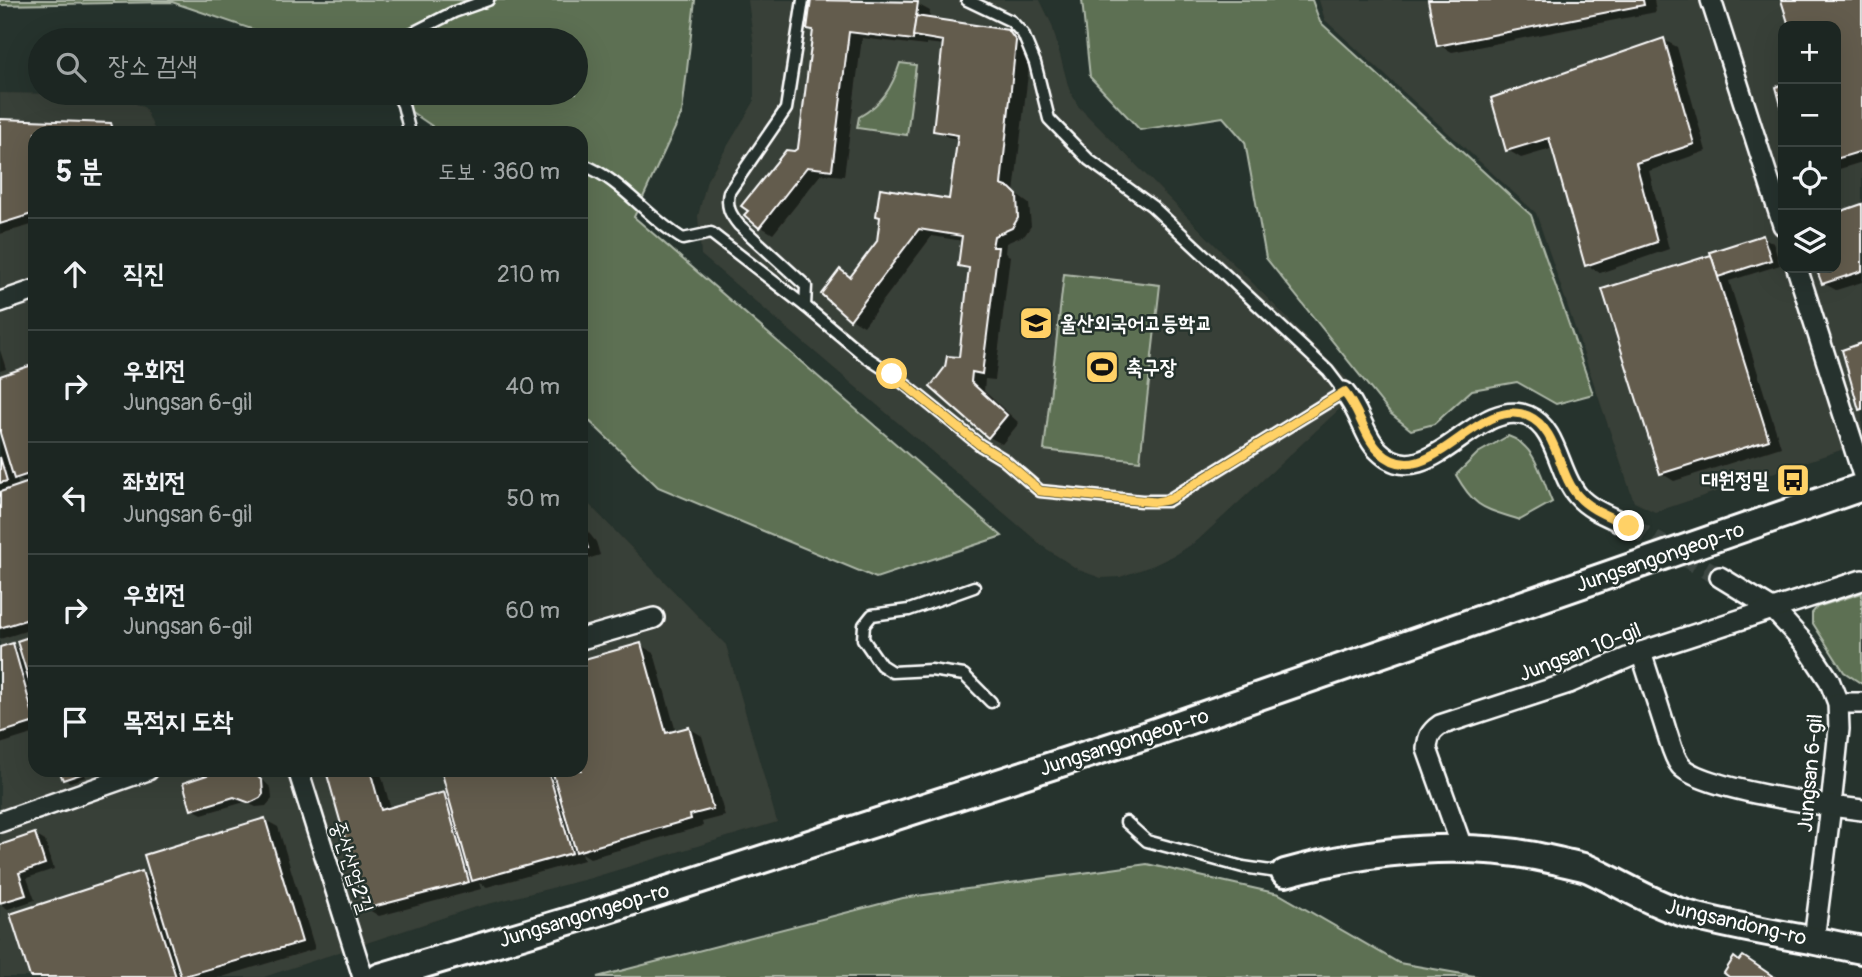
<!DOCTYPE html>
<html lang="ko">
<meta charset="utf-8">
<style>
:root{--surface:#1c2622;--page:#252e2a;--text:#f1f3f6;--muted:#a0a5a5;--line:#3a4340}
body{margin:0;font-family:Pangolin,"Poor Story",sans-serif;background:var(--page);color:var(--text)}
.controls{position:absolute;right:21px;top:21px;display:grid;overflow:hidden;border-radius:14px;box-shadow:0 7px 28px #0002}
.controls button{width:63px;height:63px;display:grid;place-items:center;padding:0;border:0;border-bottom:2px solid var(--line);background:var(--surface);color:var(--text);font:35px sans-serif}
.stop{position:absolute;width:21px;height:21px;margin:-16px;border:5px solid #ffd166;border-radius:50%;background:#fff}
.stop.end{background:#ffd166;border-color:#fff;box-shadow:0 2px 7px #0008}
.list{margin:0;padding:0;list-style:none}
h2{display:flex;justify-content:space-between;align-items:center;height:91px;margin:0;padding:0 28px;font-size:30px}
h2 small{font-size:23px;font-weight:400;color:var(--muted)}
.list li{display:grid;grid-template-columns:46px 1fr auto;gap:21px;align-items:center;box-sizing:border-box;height:112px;padding:0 28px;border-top:2px solid var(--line)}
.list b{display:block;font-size:26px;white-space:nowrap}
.list p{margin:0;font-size:23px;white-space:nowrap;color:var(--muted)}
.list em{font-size:23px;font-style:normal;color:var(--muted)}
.icon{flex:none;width:38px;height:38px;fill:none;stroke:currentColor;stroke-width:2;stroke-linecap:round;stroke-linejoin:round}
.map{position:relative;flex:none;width:1862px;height:977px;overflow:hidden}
.search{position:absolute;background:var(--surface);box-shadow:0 7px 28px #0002;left:28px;top:28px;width:560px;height:77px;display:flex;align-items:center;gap:18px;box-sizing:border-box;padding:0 24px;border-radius:38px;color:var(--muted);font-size:26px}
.panel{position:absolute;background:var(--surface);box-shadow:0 7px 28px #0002;left:28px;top:126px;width:560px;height:651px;border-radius:21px}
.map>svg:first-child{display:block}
</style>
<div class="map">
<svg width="1862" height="977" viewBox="0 0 1862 977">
<rect width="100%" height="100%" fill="#26332d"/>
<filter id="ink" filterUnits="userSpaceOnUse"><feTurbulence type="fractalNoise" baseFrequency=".0143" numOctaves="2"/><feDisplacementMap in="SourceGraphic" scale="14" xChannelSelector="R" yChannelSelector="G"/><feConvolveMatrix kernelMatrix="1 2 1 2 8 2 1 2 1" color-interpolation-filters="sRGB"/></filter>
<g filter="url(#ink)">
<!-- built -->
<g fill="#393f37" fill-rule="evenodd">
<polygon points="748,0 1040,0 1052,25 1069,89 1078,106 1359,391 1198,540 1177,554 1154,565 1120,577 1101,578 1079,570 1045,548 701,255 698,216 707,180 754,102 754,46"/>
<path d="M 1319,0 L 1862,0 L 1862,443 L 1655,512 L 1634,502 L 1536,213 L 1325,20 ZM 1783,26 L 1836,26 L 1836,268 L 1783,268 Z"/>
<polygon points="0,93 117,95 145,108 156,133 35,133 35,770 581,770 581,496 726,645 777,822 591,878 472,908 264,977 0,977"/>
</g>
<!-- green -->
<g fill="#5d7053" stroke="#aeb8a9" stroke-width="2">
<polygon points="0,0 695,0 682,113 634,217 1002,536 876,578 658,487 581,413 581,133 433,133 432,126 384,93 576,93 576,40 284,40 172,2 0,5"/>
<polygon points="1082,0 1312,0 1320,22 1531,215 1593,394 1556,404 1517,382 1472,390 1434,424 1411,430 1390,413 1266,258 1245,142 1223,117 1140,130 1090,77"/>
<path d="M 900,63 L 916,65 L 907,135 L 857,128 L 859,117 C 882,104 892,88 900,63 Z"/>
<polygon points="1064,274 1160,285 1140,461 1044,450"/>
<path d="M 1508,436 C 1536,445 1541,477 1552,502 L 1520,520 C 1484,508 1476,510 1456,475 L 1478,453 Z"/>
<polygon points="1862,593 1862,684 1844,672 1812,622 1812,613 1817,607"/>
<polygon points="1147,864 1279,894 1399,963 1480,977 597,977 903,898"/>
</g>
<!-- shadow -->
<g fill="#0007" fill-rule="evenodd">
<polygon points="813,0 889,0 917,4 930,11 929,20 1007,32 1021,40 1030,57 1014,193 1029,204 1031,226 1025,235 1006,243 1005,253 1010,256 995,380 985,379 984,391 1019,423 1002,444 989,437 960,359 971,272 959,265 963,241 932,236 864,326 851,318 840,271 851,277 951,201 959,139 948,137 935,130 945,45 926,43 926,46 862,38 844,176 821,174 773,234 760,226 795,153 800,149 815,31 809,28"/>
<polygon points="1430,0 1654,0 1656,12 1452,52 1439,45"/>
<polygon points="1783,0 1862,0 1862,162 1836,170 1836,26 1791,26"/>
<polygon points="1664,40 1677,47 1706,151 1649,171 1669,249 1600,273 1587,265 1554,148 1521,158 1508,150"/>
<polygon points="0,121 111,125 124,133 35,133 35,224 0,234"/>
<polygon points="1862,206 1862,282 1836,290 1823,283 1818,268 1836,268 1836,214"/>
<polygon points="1763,237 1773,243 1780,265 1729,281 1781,447 1674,481 1661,473 1604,290 1714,259"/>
<polygon points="0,350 6,369 0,371"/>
<path d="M 35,366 L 35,628 L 0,639 L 0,378 ZM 16,478 L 22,481 L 27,484 L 19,487 Z"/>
<polygon points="581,523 596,542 600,555 581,561"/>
<polygon points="35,637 35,733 0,744 0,649 13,645 21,650"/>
<polygon points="640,645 654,653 676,732 689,728 702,736 725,816 702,822 703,826 590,858 582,853 584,860 487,887 479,883 481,889 379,916 366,908 328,772 380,770 391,809 444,794 451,798 443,770 581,770 581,662"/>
<polygon points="61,770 83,770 86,777 70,782 64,779"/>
<polygon points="232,770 251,772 261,778 271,788 272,799 266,806 256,807 245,802 202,814 193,809"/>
<polygon points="265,820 278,827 315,949 222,977 32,977 142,873 154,880"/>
<polygon points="35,835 45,841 54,869 27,878 35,900 8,909 0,904 0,847"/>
</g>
<!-- building -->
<g fill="#645b4d" stroke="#fff" stroke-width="2">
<polygon points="811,0 918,2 913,40 849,32 832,170 807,167 759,228 744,215 748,211 741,206 786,150 794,151 798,148 813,30 807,29"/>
<polygon points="1428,0 1643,0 1644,5 1437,46"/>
<polygon points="1781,0 1862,0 1862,151 1836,159 1836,26 1789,26"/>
<polygon points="916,16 1008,30 1016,41 1001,185 1010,188 1017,195 1018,218 1012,228 994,236 992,247 998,247 982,374 972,372 971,382 1007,415 988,438 930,387 945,367 947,356 959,357 969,268 958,266 962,236 919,229 850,320 821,294 840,269 850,277 877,241 880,217 876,216 880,188 949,199 958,135 933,131 943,41 913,36"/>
<polygon points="1664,38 1694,144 1636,163 1657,242 1585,266 1549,138 1506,151 1491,98"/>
<polygon points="1783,84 1783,113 1776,87"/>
<polygon points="0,119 111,123 114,133 35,133 35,213 0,224"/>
<polygon points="1862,204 1862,271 1822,284 1816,268 1836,268 1836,213"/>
<polygon points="1763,235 1771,260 1718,277 1710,252"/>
<polygon points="1711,255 1769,440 1660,474 1602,289"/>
<polygon points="1862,343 1862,409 1859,410 1842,350"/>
<polygon points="35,364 35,472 14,479 0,433 0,376"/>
<polygon points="0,457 7,481 0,483"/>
<polygon points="35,480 35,617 0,628 0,492"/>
<polygon points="581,530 588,548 581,550"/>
<polygon points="35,635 35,700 17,641"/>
<polygon points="13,643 35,722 0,733 0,647"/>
<polygon points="641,643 666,733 689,727 713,809 690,815 691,819 576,852 552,770 581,770 581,660"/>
<polygon points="59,770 79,770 81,774 63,780"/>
<polygon points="222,770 252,770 262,781 263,794 260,798 250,803 234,797 191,810 183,783"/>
<polygon points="370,770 381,810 444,792 469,882 365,909 326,771"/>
<polygon points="441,770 548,770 572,853 472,881"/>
<polygon points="265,818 302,942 181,977 144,855"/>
<polygon points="35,833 45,864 19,873 26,895 0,903 0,845"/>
<polygon points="142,871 176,977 30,977 10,914"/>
<polygon points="1743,956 1774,977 1729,977 1724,973 1734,957 1739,961"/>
</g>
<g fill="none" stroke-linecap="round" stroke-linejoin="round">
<!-- street-tunnel -->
<polyline stroke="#3c4742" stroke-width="19" stroke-dasharray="19 10" stroke-linecap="butt" points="1629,526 1720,577"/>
<!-- lane casing -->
<g stroke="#fff" stroke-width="15">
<g id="lane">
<path d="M 803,0 L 786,109 L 729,192 C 726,207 730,214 739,225 L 806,286 L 805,306 L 866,357 L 892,374 L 980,445 L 1003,459 L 1040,491 L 1142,501 L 1167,501 L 1344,392 L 1328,371 L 1152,206 L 1089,160 L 1049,119 L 1035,63 L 1023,34 L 1011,21 L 967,0"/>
<polyline points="399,40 454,12 488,0"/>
<polyline points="397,93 403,105 410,133"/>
<path d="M 581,164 C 622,179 646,217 683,239 L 711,233 L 805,306"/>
<polyline points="974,587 909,610 872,615 864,625 863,639 881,665 892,672 931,670 964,675 991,702"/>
<polyline points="1126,822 1147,841 1243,867 1284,873"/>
</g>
</g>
<!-- street casing -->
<g stroke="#fff" stroke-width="24">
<g id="street">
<polyline points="1711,0 1783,225"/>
<polyline points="1797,268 1862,472"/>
<polyline points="0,302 35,290"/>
<path d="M 1344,392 C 1360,410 1364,437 1379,451 C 1427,499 1477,395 1528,416 C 1558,429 1558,474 1578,496 C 1591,511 1612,517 1629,526"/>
<polyline points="1720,577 1774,610 1805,644 1829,680 1838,703 1839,729 1831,806 1814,940"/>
<polyline points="581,639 654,618"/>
<path d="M 1641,652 C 1649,678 1658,704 1666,730 C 1670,741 1673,756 1680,765 C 1697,789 1829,806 1862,810"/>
<polyline points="1838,703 1862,703"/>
<polyline points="298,770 363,977"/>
<polyline points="0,822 148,770"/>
<path d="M 1462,847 L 1427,749 C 1428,737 1430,732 1440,725 L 1569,683 L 1641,652 L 1862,580"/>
</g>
</g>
<!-- secondary casing -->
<g stroke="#fff" stroke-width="32">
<g id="secondary">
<path d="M 1285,873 C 1372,849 1469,839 1558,861 C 1568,864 1579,865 1589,869 C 1624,885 1652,904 1690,915 C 1746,930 1805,938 1862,950"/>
<polyline points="380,977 602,911 1141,737 1862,487"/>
</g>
</g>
<!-- lane -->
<use href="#lane" stroke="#26332d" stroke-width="10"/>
<!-- street -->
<use href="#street" stroke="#26332d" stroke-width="19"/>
<!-- secondary -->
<use href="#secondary" stroke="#26332d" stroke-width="26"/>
</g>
</g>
<g fill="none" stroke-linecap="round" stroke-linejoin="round" filter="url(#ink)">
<!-- route -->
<path stroke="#ffd166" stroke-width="9" d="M 892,374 L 980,445 L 1003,459 L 1040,491 L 1155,502 L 1167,500 L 1177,495 L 1344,392 C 1360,410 1364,437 1379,451 C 1427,499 1477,394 1528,416 C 1558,429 1558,474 1578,496 C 1591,511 1612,517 1629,526"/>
</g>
<!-- icons -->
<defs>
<g id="school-square" transform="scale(1.75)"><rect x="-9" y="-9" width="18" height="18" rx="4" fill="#ffd166" stroke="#26332d"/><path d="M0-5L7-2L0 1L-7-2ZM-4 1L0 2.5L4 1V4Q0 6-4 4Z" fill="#111"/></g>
<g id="stadium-square" transform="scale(1.75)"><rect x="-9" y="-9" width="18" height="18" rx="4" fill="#ffd166" stroke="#26332d"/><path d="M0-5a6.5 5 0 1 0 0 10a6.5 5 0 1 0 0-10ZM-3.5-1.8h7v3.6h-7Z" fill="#111"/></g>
<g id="bus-square" transform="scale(1.75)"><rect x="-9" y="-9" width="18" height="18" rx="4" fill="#ffd166" stroke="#26332d"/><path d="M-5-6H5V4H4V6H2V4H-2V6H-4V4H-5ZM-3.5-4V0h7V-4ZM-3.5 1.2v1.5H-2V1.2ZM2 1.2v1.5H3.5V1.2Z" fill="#111"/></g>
</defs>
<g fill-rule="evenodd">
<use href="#school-square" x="1036" y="323"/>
<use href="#stadium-square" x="1102" y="367"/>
<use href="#bus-square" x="1793" y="480"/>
</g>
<g text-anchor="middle" stroke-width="5" stroke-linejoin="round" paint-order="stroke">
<!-- poi labels -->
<g font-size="21" font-weight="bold" fill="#fff" stroke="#26332d" text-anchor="start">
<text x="1060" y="330">울산외국어고등학교</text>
<text x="1126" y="374">축구장</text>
<text x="1769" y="487" text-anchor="end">대원정밀</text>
</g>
<!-- street labels -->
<g font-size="21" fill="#fff" stroke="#26332d">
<text transform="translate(1660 557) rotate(-19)" y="7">Jungsangongeop-ro</text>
<text transform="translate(1580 652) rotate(-21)" y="7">Jungsan 10-gil</text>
<text transform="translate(1124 742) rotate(-18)" y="7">Jungsangongeop-ro</text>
<text transform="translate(1810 773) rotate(-85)" y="7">Jungsan 6-gil</text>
<text transform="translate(352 867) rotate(72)" y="7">중산산업2길</text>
<text transform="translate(584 915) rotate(-17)" y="7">Jungsangongeop-ro</text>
<text transform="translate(1736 922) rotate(13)" y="7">Jungsandong-ro</text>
</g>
</g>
</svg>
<div class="controls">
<button>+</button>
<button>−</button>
<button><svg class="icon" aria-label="locate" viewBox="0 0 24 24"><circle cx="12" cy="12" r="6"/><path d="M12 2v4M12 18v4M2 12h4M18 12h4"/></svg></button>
<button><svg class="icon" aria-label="layers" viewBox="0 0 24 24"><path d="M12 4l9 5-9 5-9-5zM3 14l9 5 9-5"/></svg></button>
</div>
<div class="stop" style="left:892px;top:374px"></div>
<div class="stop end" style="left:1629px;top:526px"></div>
<div class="search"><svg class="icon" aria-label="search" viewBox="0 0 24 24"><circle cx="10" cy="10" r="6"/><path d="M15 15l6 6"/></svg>장소 검색</div>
<section class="panel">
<h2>5 분<small>도보 · 360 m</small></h2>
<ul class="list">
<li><svg class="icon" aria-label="ahead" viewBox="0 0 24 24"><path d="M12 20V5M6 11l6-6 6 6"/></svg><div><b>직진</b></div><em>210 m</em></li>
<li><svg class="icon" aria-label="right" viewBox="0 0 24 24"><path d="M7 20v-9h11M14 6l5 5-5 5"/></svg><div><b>우회전</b><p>Jungsan 6-gil</p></div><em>40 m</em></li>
<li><svg class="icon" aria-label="left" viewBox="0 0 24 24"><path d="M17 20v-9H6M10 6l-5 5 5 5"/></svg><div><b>좌회전</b><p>Jungsan 6-gil</p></div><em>50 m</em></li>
<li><svg class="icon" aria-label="right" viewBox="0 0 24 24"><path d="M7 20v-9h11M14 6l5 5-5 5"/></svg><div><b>우회전</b><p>Jungsan 6-gil</p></div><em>60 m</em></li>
<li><svg class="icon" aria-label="arrive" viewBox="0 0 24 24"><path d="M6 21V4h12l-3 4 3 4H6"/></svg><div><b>목적지 도착</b></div></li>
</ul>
</section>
</div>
